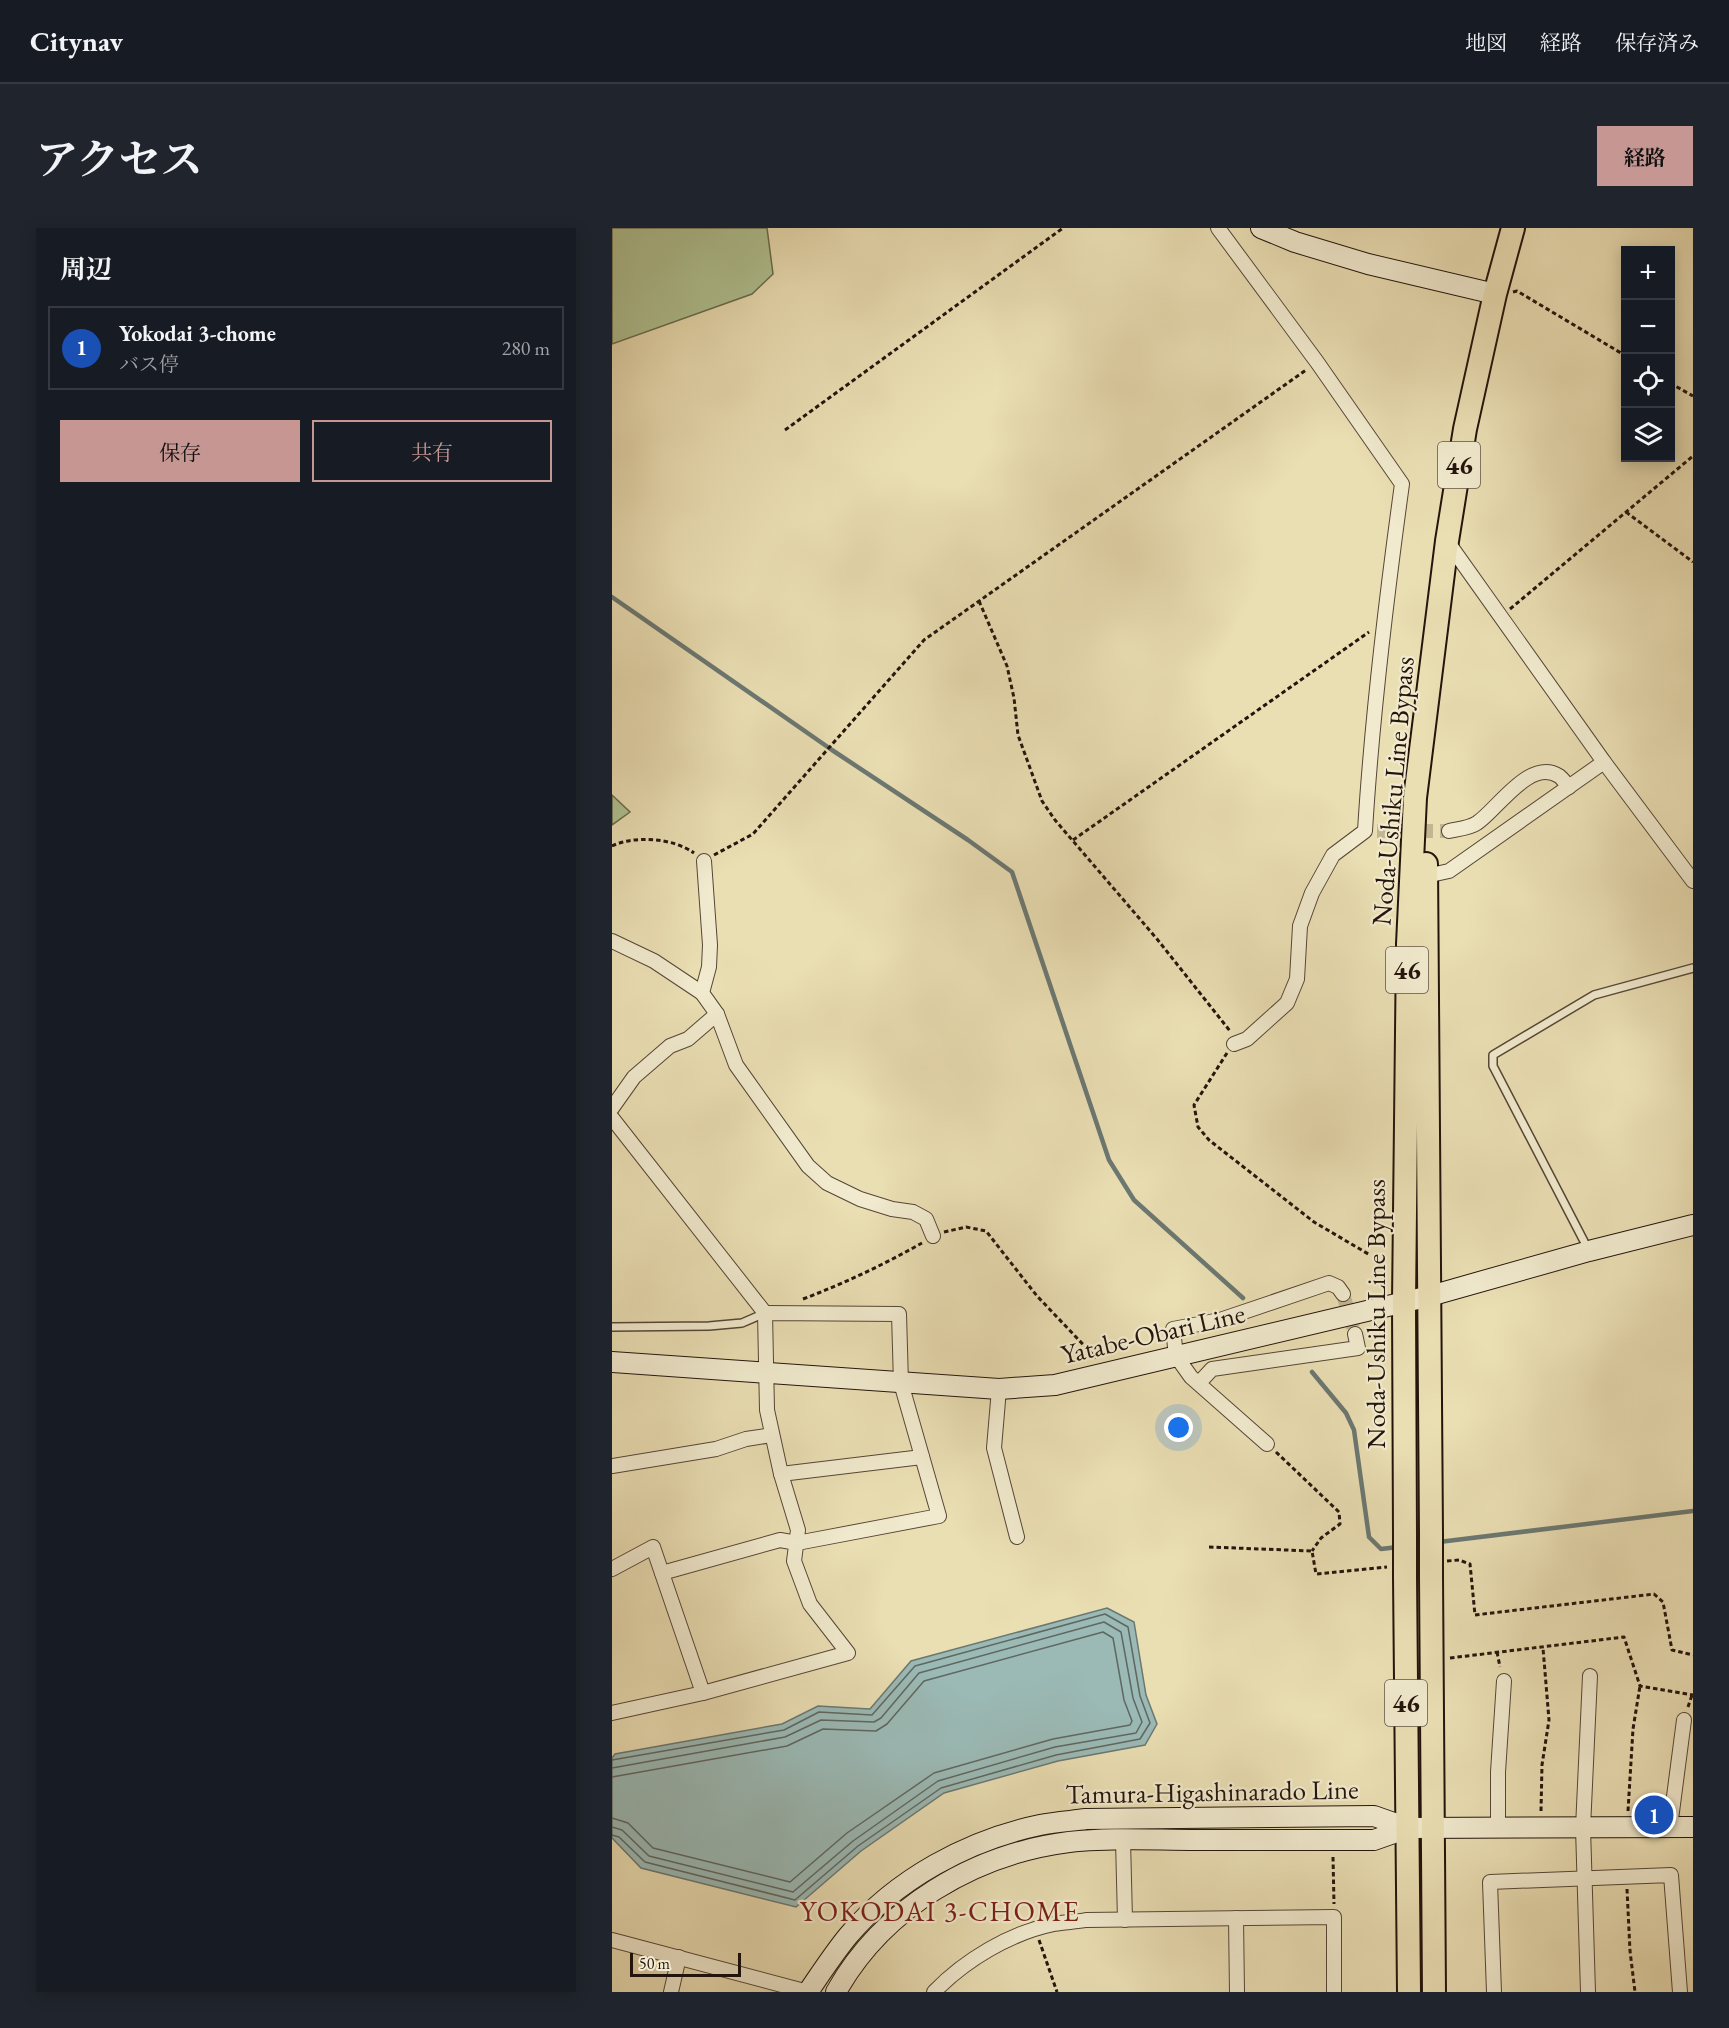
<!DOCTYPE html>
<html lang="ja">
<meta charset="utf-8">
<style>
:root{--surface:#171b24;--page:#20242c;--text:#f1f3f6;--muted:#9ea1a6;--line:#363941;--accent:#c59692}
body{margin:0;font-family:"EB Garamond","Noto Serif JP",serif;background:var(--page);color:var(--text)}
.controls{position:absolute;right:18px;top:18px;display:grid;overflow:hidden;border-radius:0px;box-shadow:0 3px 15px #0003}
.controls button{width:54px;height:54px;display:grid;place-items:center;padding:0;border:0;border-bottom:2px solid var(--line);background:var(--surface);color:var(--text);font:30px sans-serif}
.scale{position:absolute;left:18px;bottom:15px;width:111px;box-sizing:border-box;padding-left:6px;border:3px solid #23140c;border-top:0;font-size:16px;line-height:21px;white-space:nowrap;color:#23140c;-webkit-text-stroke:4px #f1eace;paint-order:stroke}
.you{position:absolute;left:567px;top:1200px;width:21px;height:21px;margin:-15px;border:4px solid #fff;border-radius:50%;background:#1a73e8;box-shadow:0 0 0 9px #1a73e833}
.badge{display:grid;place-items:center;width:39px;height:39px;border-radius:50%;background:var(--accent);color:#fff;font-size:20px;font-weight:700}
.pin{position:absolute;translate:-50% -50%;border:3px solid #fff;box-shadow:0 2px 6px #0006}
.list{margin:0;padding:0;list-style:none}
h2{display:flex;justify-content:space-between;align-items:center;height:78px;margin:0;padding:0 24px;font-size:26px}
h2 small{font-size:20px;font-weight:400;color:var(--muted)}
.list li{display:grid;grid-template-columns:39px 1fr auto;gap:18px;align-items:center;box-sizing:border-box;height:84px;margin:0 12px 12px;padding:0 12px;border:2px solid var(--line);border-radius:0px}
.list b{display:block;font-size:22px;white-space:nowrap}
.list p{margin:0;font-size:20px;white-space:nowrap;color:var(--muted)}
.list em{font-size:20px;font-style:normal;color:var(--muted)}
.actions{display:flex;gap:12px;padding:18px 24px}
.actions a{flex:1;padding:14px 0;border:2px solid var(--accent);border-radius:0px;text-align:center;font-size:21px;color:var(--accent)}
.actions .main{background:var(--accent);color:#111}
.icon{flex:none;width:33px;height:33px;fill:none;stroke:currentColor;stroke-width:2;stroke-linecap:round;stroke-linejoin:round}
.map{position:relative;flex:none;width:1081px;height:1764px;overflow:hidden;border-radius:0px}
header{display:flex;align-items:center;gap:36px;box-sizing:border-box;height:84px;padding:0 30px;background:var(--surface);border-bottom:2px solid var(--line)}
header strong{font-size:28px}
nav{display:flex;gap:33px;margin-inline-start:auto;font-size:21px}
.intro{display:flex;align-items:center;justify-content:space-between;box-sizing:border-box;height:144px;padding:0 36px}
h1{margin:0;font-size:42px}
.button{padding:15px 27px;border-radius:0px;background:var(--accent);color:#111;font-size:21px;font-weight:700}
main{display:flex;gap:36px;padding:0 36px}
aside{flex:1;background:var(--surface);border-radius:0px;box-shadow:0 3px 15px #0003}
.map>svg:first-child{display:block}
</style>
<header>
<strong>Citynav</strong>
<nav><a>地図</a><a>経路</a><a>保存済み</a></nav>
</header>
<div class="intro"><h1>アクセス</h1><a class="button">経路</a></div>
<main>
<aside>
<h2>周辺<small></small></h2>
<ul class="list">
<li><span class="badge" style="background:#1a4fb4">1</span><div><b>Yokodai 3-chome</b><p>バス停</p></div><em>280 m</em></li>
</ul>
<div class="actions"><a class="main">保存</a><a>共有</a></div>
</aside>
<div class="map">
<svg width="1081" height="1764" viewBox="0 0 1081 1764">
<rect width="100%" height="100%" fill="#eadeb3"/>
<filter id="stains"><feTurbulence type="fractalNoise" baseFrequency=".00333" numOctaves="4"/><feColorMatrix values="0 0 0 0 .2 0 0 0 0 .09 0 0 0 0 .02 0 0 0 .5 -.17"/></filter>
<radialGradient id="worn" r=".72"><stop offset=".6" stop-color="#630" stop-opacity="0"/><stop offset="1" stop-color="#630" stop-opacity=".3"/></radialGradient>
<!-- green -->
<g fill="#b0c292" stroke="#6a6b4f" stroke-width="1.5">
<polygon points="0,0 155,0 161,46 140,66 0,116"/>
<polygon points="0,567 18,584 0,597"/>
</g>
<!-- water -->
<polygon fill="#9bbab6" stroke="#6b7872" stroke-width="1.5" points="495,1380 522,1394 534,1467 545,1496 533,1517 446,1533 332,1565 249,1623 184,1679 29,1640 0,1610 0,1530 3,1526 170,1496 206,1478 258,1481 299,1433"/>
<g fill="none" stroke-linecap="round" stroke-linejoin="round">
<!-- shore -->
<g stroke="#5f6761" stroke-width="1.5">
<polyline points="0,1532 172,1502 207,1484 260,1487 303,1438 493,1386 516,1399 528,1468 538,1495 528,1511 444,1527 329,1560 246,1618 183,1672 33,1634 7,1609 0,1607"/>
<polyline points="0,1540 173,1509 209,1492 262,1494 269,1490 307,1445 492,1394 509,1404 521,1470 530,1494 524,1505 443,1519 326,1553 241,1613 181,1664 37,1628 10,1602 0,1599"/>
<polyline points="0,1549 175,1518 211,1501 264,1503 275,1496 312,1453 491,1404 501,1410 512,1472 520,1493 518,1497 441,1511 322,1545 235,1605 178,1654 41,1620 16,1595 0,1590"/>
</g>
<!-- stream -->
<g stroke="#6b7872" stroke-width="4.5">
<polyline points="0,369 220,522 356,612 400,644 497,932 522,972 631,1070"/>
<polyline points="700,1144 734,1185 742,1202 757,1309 769,1321 786,1319"/>
<polyline points="827,1314 1081,1283"/>
</g>
<!-- street-tunnel -->
<g stroke="#c2b692" stroke-width="14" stroke-dasharray="14 7" stroke-linecap="butt">
<polyline points="765,603 837,603"/>
<polyline points="731,1066 743,1106"/>
</g>
<!-- lane casing -->
<g stroke="#554636" stroke-width="10">
<g id="lane">
<polyline points="976,1021 881,838 881,827 982,767 1081,740"/>
<polyline points="0,1099 97,1098 130,1095 153,1085"/>
</g>
</g>
<!-- street casing -->
<g stroke="#554636" stroke-width="16">
<g id="street">
<path d="M 606,0 L 705,134 L 790,256 C 774,372 760,487 753,603 L 721,627 L 700,665 L 688,698 L 685,751 L 675,775 L 635,811 L 622,816"/>
<polyline points="835,313 992,534 1081,653"/>
<path d="M 837,603 C 846,601 858,600 865,595 C 885,582 918,529 947,548 C 951,551 954,556 957,559"/>
<polyline points="92,633 98,717 97,739 90,765 105,786 124,837 196,938 215,955 248,971 280,981 301,984 314,991 321,1008"/>
<polyline points="814,648 837,643 992,534"/>
<polyline points="0,713 42,733 90,765"/>
<polyline points="0,880 22,849 58,818 76,811 105,786"/>
<polyline points="0,890 153,1085"/>
<polyline points="587,1155 600,1141 746,1120 743,1106"/>
<polyline points="387,1161 382,1220 405,1309"/>
<polyline points="655,1216 579,1149 564,1128 561,1101 608,1092 717,1055 726,1059 731,1066"/>
<polyline points="0,1238 104,1221 134,1211 160,1207"/>
<polyline points="169,1246 310,1229"/>
<polyline points="0,1341 41,1319 91,1465"/>
<polyline points="0,1485 91,1465 236,1425 198,1376 182,1333 186,1302 169,1246 155,1182 153,1085 287,1086 289,1155 327,1288 185,1315 168,1312 50,1345"/>
<polyline points="1058,1599 1072,1492"/>
<polyline points="886,1600 886,1544 892,1453"/>
<polyline points="511,1612 513,1692"/>
<polyline points="624,1690 625,1764"/>
<polyline points="0,1712 196,1764"/>
<polyline points="59,1764 67,1729"/>
<path d="M 322,1764 C 353,1732 398,1705 442,1696 C 452,1694 464,1694 474,1692 L 722,1689 L 722,1764"/>
<polyline points="882,1764 878,1654 1059,1647 1068,1764"/>
<polyline points="976,1764 971,1600 978,1448"/>
</g>
</g>
<!-- secondary casing -->
<g stroke="#23140c" stroke-width="22">
<g id="secondary">
<polyline points="649,0 683,14 756,36 883,66"/>
<polyline points="0,1134 387,1161 443,1157 818,1068 977,1023 1081,997"/>
<path d="M 196,1764 C 209,1745 222,1725 236,1708 C 284,1651 356,1612 428,1597 C 443,1594 459,1593 474,1591 L 762,1588 L 796,1600"/>
<path d="M 224,1764 C 271,1680 362,1626 457,1614 C 499,1609 542,1612 584,1612 C 643,1612 703,1612 762,1612 L 796,1600 L 1081,1599"/>
</g>
</g>
<!-- primary casing -->
<g stroke="#23140c" stroke-width="26">
<g id="primary">
<polyline points="814,636 819,1306"/>
<polyline points="793,1308 792,1074 796,716 803,570 835,313 853,201 883,66 901,0"/>
<polyline points="819,1348 822,1764"/>
<polyline points="793,1349 797,1764"/>
</g>
</g>
<!-- path -->
<g stroke="#23140c" stroke-width="3" stroke-dasharray="4.5 3" stroke-linecap="butt">
<polyline points="901,64 905,63 1014,128"/>
<polyline points="1058,155 1081,168"/>
<polyline points="173,202 451,0"/>
<polyline points="1014,284 1081,334"/>
<polyline points="367,373 395,438 402,470 406,507 430,573 443,592 545,711 618,803"/>
<polyline points="898,381 1081,228"/>
<polyline points="461,612 757,404"/>
<path d="M 0,618 C 23,607 61,610 82,625"/>
<polyline points="102,627 141,606 312,412 694,142"/>
<polyline points="615,825 582,877 586,899 597,912 702,994 758,1027"/>
<polyline points="332,1004 354,999 374,1003 425,1068 484,1130"/>
<path d="M 191,1071 C 233,1055 271,1037 310,1015"/>
<polyline points="664,1224 727,1284 728,1296 709,1310 700,1323"/>
<polyline points="597,1319 700,1323 704,1346 775,1339"/>
<polyline points="835,1333 847,1332 858,1336 863,1387 1042,1366 1051,1374 1060,1422 1081,1427"/>
<polyline points="885,1424 888,1439"/>
<polyline points="838,1430 1012,1409 1028,1458 1081,1467"/>
<polyline points="1076,1479 1080,1467"/>
<polyline points="929,1583 930,1537 937,1492 931,1420"/>
<polyline points="1016,1583 1021,1501 1028,1458"/>
<polyline points="721,1629 722,1676"/>
<polyline points="1015,1661 1018,1723 1023,1764"/>
<polyline points="427,1712 445,1764"/>
</g>
<!-- lane -->
<use href="#lane" stroke="#f1eace" stroke-width="7"/>
<!-- street -->
<use href="#street" stroke="#f1eace" stroke-width="14"/>
<!-- secondary -->
<use href="#secondary" stroke="#f1eace" stroke-width="20"/>
<!-- primary -->
<use href="#primary" stroke="#eadeb3" stroke-width="22"/>
<!-- primary-bridge casing -->
<g stroke="#23140c" stroke-width="26" stroke-linecap="butt">
<g id="primary-bridge">
<polyline points="819,1306 819,1348"/>
<polyline points="793,1349 793,1308"/>
</g>
</g>
<!-- primary-bridge -->
<use href="#primary-bridge" stroke="#eadeb3" stroke-width="22"/>
</g>
<g text-anchor="middle" stroke-width="4.5" stroke-linejoin="round" paint-order="stroke">
<!-- shield labels -->
<g fill="#f1eace" stroke="#615446" stroke-width="1.5">
<rect x="826" y="214" width="42" height="46" rx="4.5"/>
<rect x="774" y="719" width="42" height="46" rx="4.5"/>
<rect x="773" y="1452" width="42" height="46" rx="4.5"/>
</g>
<g font-size="26" font-weight="bold" fill="#23140c">
<text x="847" y="246">46</text>
<text x="795" y="751">46</text>
<text x="794" y="1484">46</text>
</g>
<!-- street labels -->
<g font-size="27" fill="#23140c" stroke="#f1eace">
<text transform="translate(781 563) rotate(-85)" y="9">Noda-Ushiku Line Bypass</text>
<text transform="translate(764 1086) rotate(-90)" y="9">Noda-Ushiku Line Bypass</text>
<text transform="translate(541 1106) rotate(-13)" y="9">Yatabe-Obari Line</text>
<text transform="translate(600 1564) rotate(-1)" y="9">Tamura-Higashinarado Line</text>
</g>
<!-- neighbourhood labels -->
<g font-size="28" letter-spacing="1.5" fill="#7a1f14" stroke="#f1eace">
<text x="328" y="1693">YOKODAI 3-CHOME</text>
</g>
</g>
<rect width="100%" height="100%" filter="url(#stains)"/>
<rect width="100%" height="100%" fill="url(#worn)"/>
</svg>
<div class="controls">
<button>+</button>
<button>−</button>
<button><svg class="icon" aria-label="locate" viewBox="0 0 24 24"><circle cx="12" cy="12" r="6"/><path d="M12 2v4M12 18v4M2 12h4M18 12h4"/></svg></button>
<button><svg class="icon" aria-label="layers" viewBox="0 0 24 24"><path d="M12 4l9 5-9 5-9-5zM3 14l9 5 9-5"/></svg></button>
</div>
<div class="scale">50 m</div>
<div class="you"></div>
<div class="pin badge" style="left:1042px;top:1587px;background:#1a4fb4">1</div>
</div>
</main>
